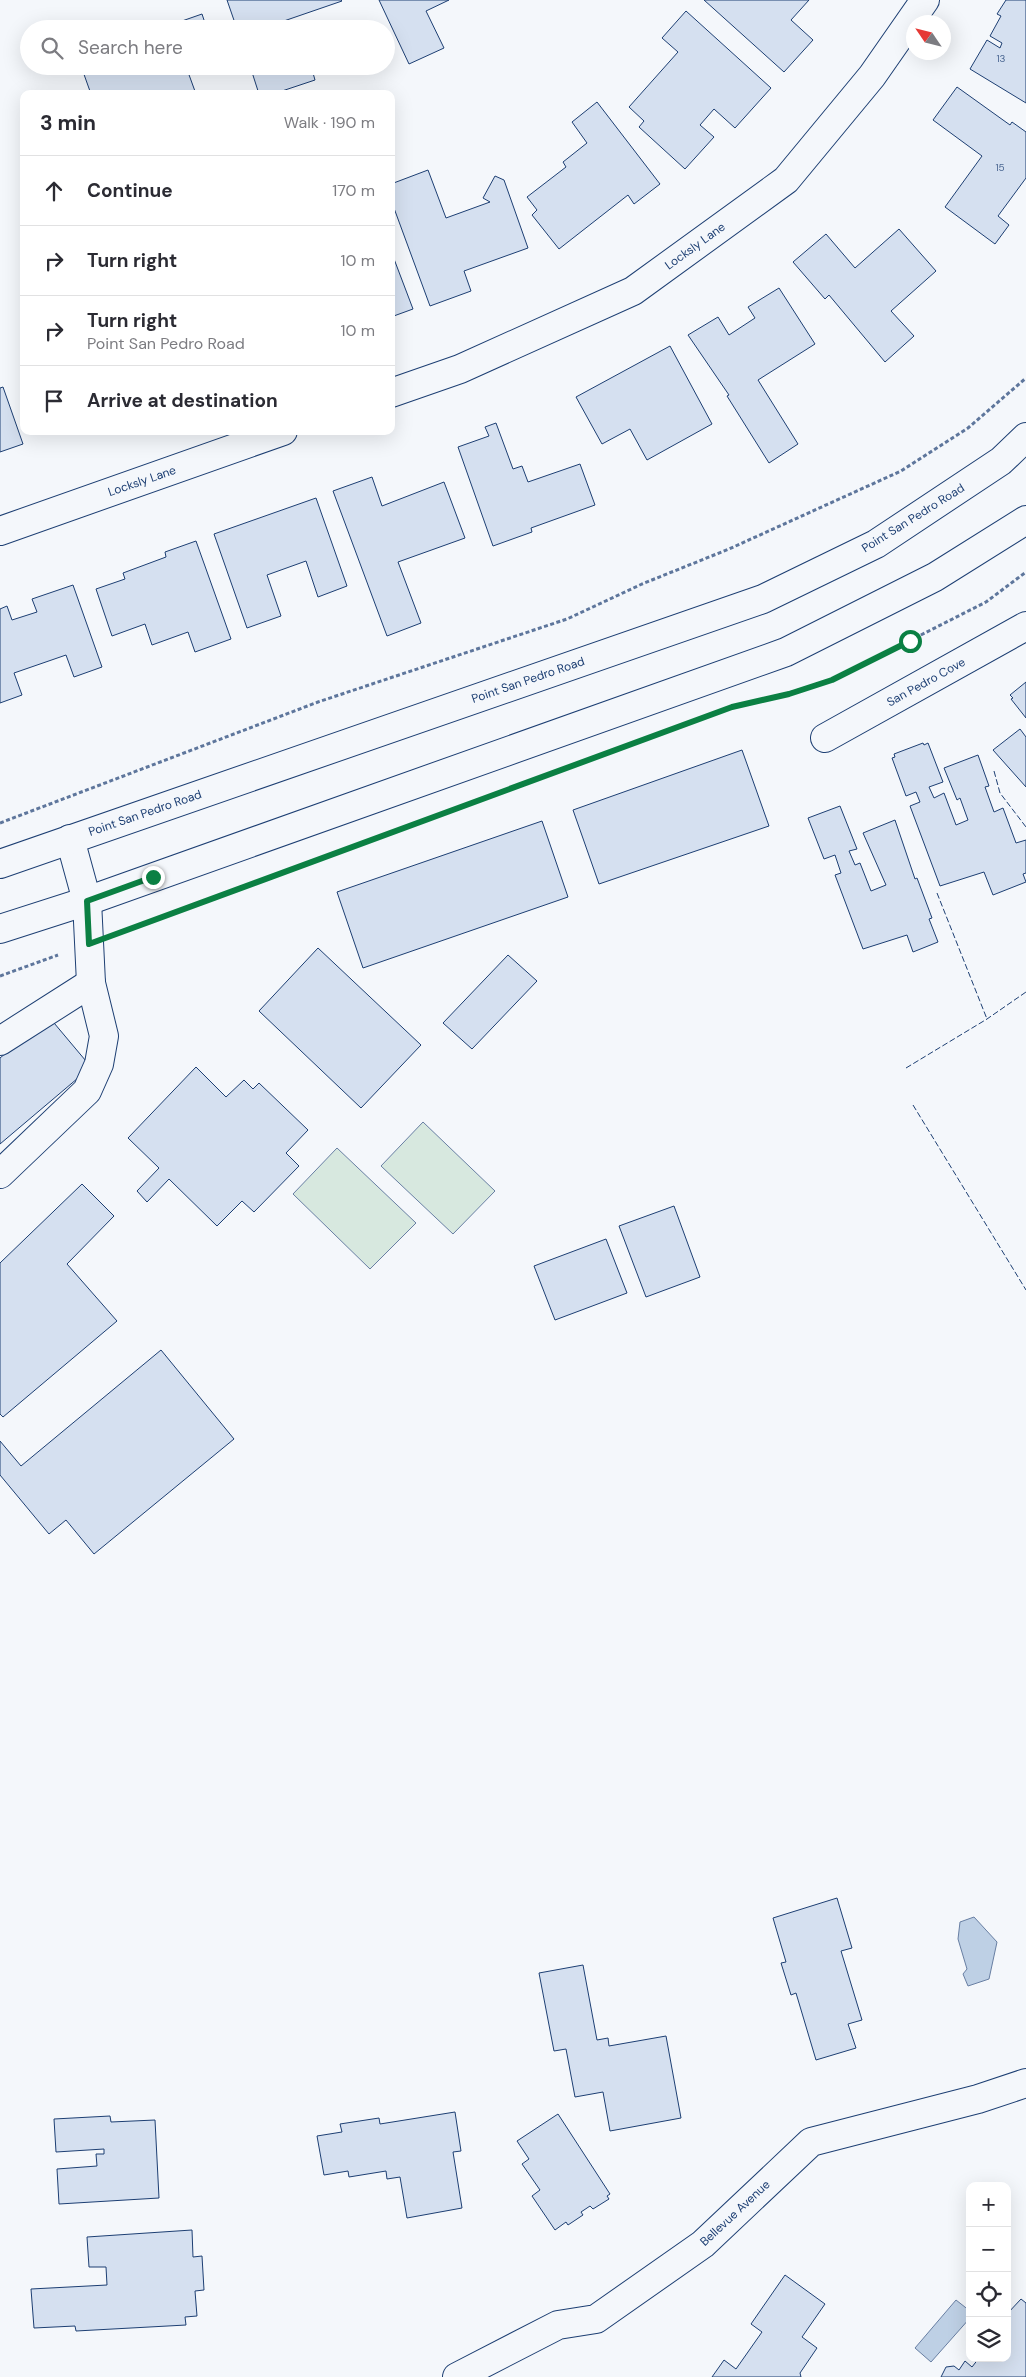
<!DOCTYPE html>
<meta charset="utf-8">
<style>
:root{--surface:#fff;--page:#f2f2f3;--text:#2b2b33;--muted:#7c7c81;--line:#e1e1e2}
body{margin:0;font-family:"DM Sans",sans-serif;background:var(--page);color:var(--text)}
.controls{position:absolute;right:15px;bottom:15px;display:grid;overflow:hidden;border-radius:10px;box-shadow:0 5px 20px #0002}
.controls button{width:45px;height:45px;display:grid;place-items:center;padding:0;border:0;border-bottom:1px solid var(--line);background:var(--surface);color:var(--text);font:25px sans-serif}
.compass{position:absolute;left:906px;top:15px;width:45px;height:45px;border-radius:50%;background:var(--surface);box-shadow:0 5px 20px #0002;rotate:305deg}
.stop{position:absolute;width:15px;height:15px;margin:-11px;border:4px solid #0b8043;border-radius:50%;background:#fff}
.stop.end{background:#0b8043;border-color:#fff;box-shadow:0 1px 5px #0008}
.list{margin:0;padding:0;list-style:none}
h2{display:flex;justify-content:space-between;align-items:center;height:65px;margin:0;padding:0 20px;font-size:21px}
h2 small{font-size:16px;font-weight:400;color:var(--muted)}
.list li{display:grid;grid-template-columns:32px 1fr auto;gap:15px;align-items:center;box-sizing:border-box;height:70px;padding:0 20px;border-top:1px solid var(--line)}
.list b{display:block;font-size:19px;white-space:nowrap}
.list p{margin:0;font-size:16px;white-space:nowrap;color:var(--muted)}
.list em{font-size:16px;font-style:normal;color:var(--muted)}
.icon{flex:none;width:28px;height:28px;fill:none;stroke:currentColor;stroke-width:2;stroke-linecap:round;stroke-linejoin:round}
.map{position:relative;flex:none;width:1026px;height:2377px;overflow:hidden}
.search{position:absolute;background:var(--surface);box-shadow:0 5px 20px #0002;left:20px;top:20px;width:375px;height:55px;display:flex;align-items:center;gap:12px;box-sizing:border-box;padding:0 18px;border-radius:28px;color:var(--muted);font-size:19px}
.panel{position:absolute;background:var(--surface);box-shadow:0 5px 20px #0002;left:20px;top:90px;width:375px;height:345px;border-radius:10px}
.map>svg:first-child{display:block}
</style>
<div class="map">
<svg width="1026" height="2377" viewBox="0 0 1026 2377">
<rect width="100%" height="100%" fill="#f4f7fb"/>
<!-- green -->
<g fill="#d7e8df" stroke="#687fa3">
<polygon points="423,1122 495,1191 453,1234 381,1166"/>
<polygon points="337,1148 416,1223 370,1269 293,1194"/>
</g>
<!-- water -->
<g fill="#bed0e5" stroke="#687fa3">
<polygon points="974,1917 997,1942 989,1979 968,1986 963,1974 967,1969 958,1939 960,1922"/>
<polygon points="956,2300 970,2311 970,2318 931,2362 915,2348"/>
</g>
<!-- building -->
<g fill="#d5e0f0" stroke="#1d3f73">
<polygon points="227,0 341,0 342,1 278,23 280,29 237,29"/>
<polygon points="379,0 449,0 426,11 444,48 409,64"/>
<polygon points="704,0 809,0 791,20 813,40 784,72"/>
<polygon points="1006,0 1026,0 1026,103 970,69 987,40 1000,48 1002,43 990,36 1001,16 997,14"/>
<polygon points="686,11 771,88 735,128 714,109 700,125 714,137 685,169 639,127 644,121 629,107 678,52 662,38"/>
<polygon points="202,14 207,29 159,29"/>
<polygon points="81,66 205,66 188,72 196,94 91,94"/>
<polygon points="250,66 311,66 315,80 273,94 259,94"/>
<polygon points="957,87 1010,125 1012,122 1026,132 1026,178 998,216 1009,225 995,244 945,207 982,156 933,120"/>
<polygon points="597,102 660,184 634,204 628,195 559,249 532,215 537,210 527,197 566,167 563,162 587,143 572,122"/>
<polygon points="428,170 446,218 490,202 483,198 495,176 504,180 528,248 464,271 471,291 430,306 391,200 391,184"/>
<polygon points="899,229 936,271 891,311 914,336 885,362 829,295 825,299 793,262 826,234 855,268"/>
<polygon points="391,251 413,309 391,317"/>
<polygon points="779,288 815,344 758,380 798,444 769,463 727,396 729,395 688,335 718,317 729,335 755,318 748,307"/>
<polygon points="670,346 712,424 647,460 630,429 602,444 576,397"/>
<polygon points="3,387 23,444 0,452 0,388"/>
<polygon points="496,423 513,469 522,466 528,482 580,464 595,505 531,528 532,532 493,546 458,447 489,436 485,427"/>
<polygon points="372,477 382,506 444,482 465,538 398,562 421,623 387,636 333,491"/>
<polygon points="316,498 347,586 318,597 306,561 267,575 281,616 247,628 214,534"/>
<polygon points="196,541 231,639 195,652 188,632 152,645 145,624 112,636 96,589 125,579 123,573 166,557 165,552"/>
<polygon points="73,585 102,667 74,677 66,655 14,673 22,695 0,703 0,609 7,606 12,620 37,612 32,599"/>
<polygon points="1026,682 1026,718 1011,699 1013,698 1010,695"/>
<polygon points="1020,729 1026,737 1026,787 993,750"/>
<polygon points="923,743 924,745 928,743 943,782 929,787 934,798 944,793 956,825 968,820 960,798 957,800 944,768 978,755 989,786 985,787 994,812 1003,808 1016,843 1026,840 1026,873 1023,874 1026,882 993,895 984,872 940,886 910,806 920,802 916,792 906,796 892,758 895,757 894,754"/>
<polygon points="742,750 769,826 599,884 573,810"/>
<polygon points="840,806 857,849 849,851 855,865 860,863 871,891 886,885 863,833 895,820 915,879 917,878 932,918 929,919 938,942 913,952 907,935 863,949 835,875 841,873 835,855 824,859 808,818"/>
<polygon points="542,821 568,897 363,968 337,892"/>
<polygon points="318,948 421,1045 361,1108 259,1011"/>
<polygon points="508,955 537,981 472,1049 443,1023"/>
<polygon points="49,1017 91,1067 0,1144 0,1058"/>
<polygon points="196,1067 226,1097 244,1080 253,1089 259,1083 308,1130 286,1153 299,1166 254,1212 242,1201 217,1226 169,1179 147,1202 137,1191 159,1168 128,1138"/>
<polygon points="82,1184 114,1216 67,1264 117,1321 3,1417 0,1414 0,1263"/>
<polygon points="674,1206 700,1277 646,1297 619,1226"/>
<polygon points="606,1239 627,1293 555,1320 534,1266"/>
<polygon points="161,1350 234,1439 94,1554 66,1520 49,1534 0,1475 0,1441 21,1466"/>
<polygon points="837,1898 852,1948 841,1951 862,2020 848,2024 856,2048 816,2060 796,1993 791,1995 781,1963 786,1962 773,1918"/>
<polygon points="583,1965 597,2040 608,2038 609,2046 666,2036 681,2118 610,2131 603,2092 575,2097 566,2049 554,2051 539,1973"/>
<polygon points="455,2112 461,2151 453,2152 462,2208 407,2218 400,2177 387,2179 386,2171 349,2177 348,2171 324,2175 317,2136 342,2132 340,2124 379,2118 380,2124"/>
<polygon points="558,2114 610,2194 607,2196 609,2199 593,2209 590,2206 581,2212 583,2215 568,2225 566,2222 555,2230 532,2196 540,2190 522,2164 529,2159 517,2141"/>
<polygon points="110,2116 111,2122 155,2120 159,2198 59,2204 57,2169 97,2166 96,2154 104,2154 104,2149 56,2152 54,2119"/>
<polygon points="192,2230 193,2257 202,2256 204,2290 195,2291 197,2316 185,2317 186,2325 76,2331 75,2326 34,2328 31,2289 107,2285 106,2267 89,2267 87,2237"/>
<polygon points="785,2275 825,2304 802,2337 817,2348 800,2373 801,2377 712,2377 724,2360 736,2369 762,2332 751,2324"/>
<polygon points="1021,2299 1026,2303 1026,2377 941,2377 946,2367 954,2366 959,2370 965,2361 972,2367 979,2358 1007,2358 1007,2314"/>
</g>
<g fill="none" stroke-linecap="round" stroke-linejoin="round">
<!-- minor casing -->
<g stroke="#1d3f73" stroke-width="30">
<g id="minor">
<polyline points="391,393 460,369 633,291 786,180 872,76 925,0"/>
<polyline points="0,531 283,431"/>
<polyline points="825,738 1026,626"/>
<polyline points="0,1041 91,983"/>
<polyline points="0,1174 87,1091 99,1064 104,1036 91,983 87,901 70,839"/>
<polyline points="457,2377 558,2325 596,2319 703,2244 811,2142 978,2099 1026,2083"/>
</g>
</g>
<!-- major casing -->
<g stroke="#1d3f73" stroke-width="30">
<g id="major">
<polyline points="0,864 763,599 876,544 1001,461 1026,437"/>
<polyline points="0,929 87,901 786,652 935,577 1026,520"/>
</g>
</g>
<!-- path -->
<g stroke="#5e769c" stroke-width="3" stroke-dasharray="4 2.5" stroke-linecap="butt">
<polyline points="740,705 789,693 832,680 986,602 1026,572"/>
<polyline points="0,823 318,702 567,619 642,584 729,549 901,471 968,428 1026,378"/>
<polyline points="121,932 671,730"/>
<polyline points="0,976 58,955"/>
</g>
<!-- minor -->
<use href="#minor" stroke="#f4f7fb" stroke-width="28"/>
<!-- major -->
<use href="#major" stroke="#f4f7fb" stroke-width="28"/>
<!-- fence -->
<g stroke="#1d3f73" stroke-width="1" stroke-dasharray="6 2.5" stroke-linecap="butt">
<polyline points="994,771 1000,793 1026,827"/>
<polyline points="937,893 987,1019"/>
<polyline points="906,1068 987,1019 1026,992"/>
<polyline points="913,1105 1026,1290"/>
</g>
</g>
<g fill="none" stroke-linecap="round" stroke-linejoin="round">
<!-- route -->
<polyline stroke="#0b8043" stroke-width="6" points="153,877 87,901 89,944 732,707 789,694 832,680 910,641"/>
</g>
<g text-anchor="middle" stroke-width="4" stroke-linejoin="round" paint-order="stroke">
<!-- number labels -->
<g font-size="10" fill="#4b6792">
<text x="1001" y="62">13</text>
<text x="1000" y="171">15</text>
</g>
<!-- street labels -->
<g font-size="12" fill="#1d3f73" stroke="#f4f7fb">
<text transform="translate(695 246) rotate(-36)" y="4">Locksly Lane</text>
<text transform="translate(142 481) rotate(-19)" y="4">Locksly Lane</text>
<text transform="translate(913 518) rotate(-32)" y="4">Point San Pedro Road</text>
<text transform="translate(528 680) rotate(-19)" y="4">Point San Pedro Road</text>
<text transform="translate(926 682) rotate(-29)" y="4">San Pedro Cove</text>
<text transform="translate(145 813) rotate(-19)" y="4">Point San Pedro Road</text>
<text transform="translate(735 2213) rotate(-43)" y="4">Bellevue Avenue</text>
</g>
</g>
</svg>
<div class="controls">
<button>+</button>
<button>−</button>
<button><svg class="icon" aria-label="locate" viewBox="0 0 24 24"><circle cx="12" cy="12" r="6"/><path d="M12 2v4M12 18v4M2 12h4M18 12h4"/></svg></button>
<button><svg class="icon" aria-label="layers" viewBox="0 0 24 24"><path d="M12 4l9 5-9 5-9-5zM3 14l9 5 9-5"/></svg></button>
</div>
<svg class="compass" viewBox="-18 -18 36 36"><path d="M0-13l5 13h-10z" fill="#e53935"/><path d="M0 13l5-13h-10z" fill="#7c7c81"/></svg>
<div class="stop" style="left:910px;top:641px"></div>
<div class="stop end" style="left:153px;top:877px"></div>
<div class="search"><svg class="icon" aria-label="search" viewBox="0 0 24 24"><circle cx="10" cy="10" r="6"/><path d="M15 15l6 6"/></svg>Search here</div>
<section class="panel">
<h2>3 min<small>Walk · 190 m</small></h2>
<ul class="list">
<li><svg class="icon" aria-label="ahead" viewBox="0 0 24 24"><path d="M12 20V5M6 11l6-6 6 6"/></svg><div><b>Continue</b></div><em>170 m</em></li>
<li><svg class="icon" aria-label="right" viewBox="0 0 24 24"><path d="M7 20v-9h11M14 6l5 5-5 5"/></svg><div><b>Turn right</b></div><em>10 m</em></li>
<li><svg class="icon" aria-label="right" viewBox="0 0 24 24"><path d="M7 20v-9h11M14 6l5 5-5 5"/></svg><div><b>Turn right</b><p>Point San Pedro Road</p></div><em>10 m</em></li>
<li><svg class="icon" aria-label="arrive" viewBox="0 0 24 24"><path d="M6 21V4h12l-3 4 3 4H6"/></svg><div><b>Arrive at destination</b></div></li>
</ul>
</section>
</div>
